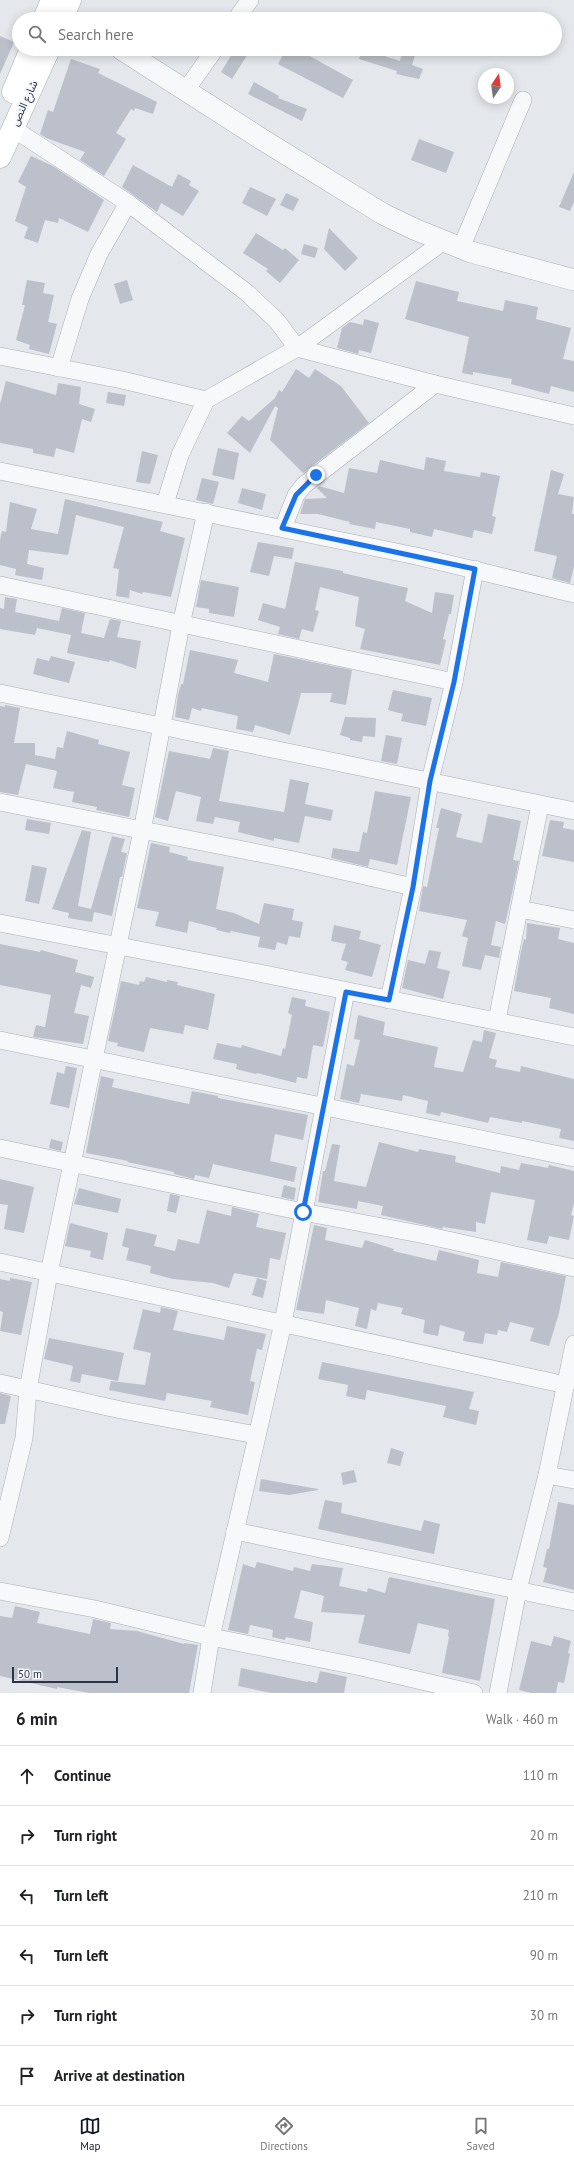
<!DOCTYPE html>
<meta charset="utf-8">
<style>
:root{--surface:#fff;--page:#f2f2f2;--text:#202124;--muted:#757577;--line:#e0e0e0;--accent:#111827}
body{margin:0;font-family:"PT Sans","Noto Sans Arabic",sans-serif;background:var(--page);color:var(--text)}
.compass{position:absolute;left:478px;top:68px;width:36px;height:36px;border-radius:50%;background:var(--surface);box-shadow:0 2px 10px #0003;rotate:13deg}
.scale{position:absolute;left:12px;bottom:10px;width:106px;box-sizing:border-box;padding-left:4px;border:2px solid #2b3445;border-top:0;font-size:11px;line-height:14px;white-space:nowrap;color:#2b3445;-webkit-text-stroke:3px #f4f6f9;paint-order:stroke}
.stop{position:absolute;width:12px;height:12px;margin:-9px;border:3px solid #1a73e8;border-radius:50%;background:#fff}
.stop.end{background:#1a73e8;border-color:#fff;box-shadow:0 1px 4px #0008}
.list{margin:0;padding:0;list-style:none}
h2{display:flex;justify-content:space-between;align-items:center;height:52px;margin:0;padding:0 16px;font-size:17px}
h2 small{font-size:13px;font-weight:400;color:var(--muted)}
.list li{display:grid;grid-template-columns:26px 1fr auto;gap:12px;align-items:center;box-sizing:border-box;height:60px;padding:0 16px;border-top:1px solid var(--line)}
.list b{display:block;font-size:15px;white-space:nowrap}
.list em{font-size:13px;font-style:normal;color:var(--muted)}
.icon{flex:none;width:22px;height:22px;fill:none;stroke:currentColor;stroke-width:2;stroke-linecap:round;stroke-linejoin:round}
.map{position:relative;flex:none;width:574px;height:1693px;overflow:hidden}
.search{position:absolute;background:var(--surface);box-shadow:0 2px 10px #0003;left:12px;right:12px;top:12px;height:44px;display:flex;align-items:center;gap:10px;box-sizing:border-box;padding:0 14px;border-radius:22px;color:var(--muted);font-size:15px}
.sheet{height:412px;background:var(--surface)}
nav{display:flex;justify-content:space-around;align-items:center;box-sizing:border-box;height:56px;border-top:1px solid var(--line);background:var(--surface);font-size:11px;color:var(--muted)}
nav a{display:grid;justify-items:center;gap:2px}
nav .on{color:var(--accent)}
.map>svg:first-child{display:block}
</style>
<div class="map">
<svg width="574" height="1693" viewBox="0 0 574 1693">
<rect width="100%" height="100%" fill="#e4e7ec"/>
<!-- building -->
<g fill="#bbc0ca">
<polygon points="0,36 14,42 0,74"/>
<polygon points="235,49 251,49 232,79 221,72"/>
<polygon points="286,49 297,49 353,80 343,98 278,64"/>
<polygon points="362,49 400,61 403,49 417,49 412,65 423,69 419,79 396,74 397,71 359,59"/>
<polygon points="71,59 100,69 98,73 157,102 153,114 135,108 134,111 131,109 116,133 126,139 104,176 80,160 85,152 46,138 40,134 48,110 53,112"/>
<polygon points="254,82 279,96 278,98 307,109 302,121 248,94"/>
<polygon points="419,139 454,152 446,173 411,160"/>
<polygon points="31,156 53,166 104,200 88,232 59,218 58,223 45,220 38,243 24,238 28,227 15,221 26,187 18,182"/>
<polygon points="133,165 172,187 178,174 191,181 189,185 199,191 183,216 161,203 157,212 122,187"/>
<polygon points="574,172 574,202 570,211 559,207"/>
<polygon points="250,187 276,199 267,216 242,203"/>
<polygon points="286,193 299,199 293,211 280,205"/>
<polygon points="329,228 358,258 345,271 324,249"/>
<polygon points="256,233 283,250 285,248 299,260 280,283 266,271 268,269 243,253"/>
<polygon points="304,244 318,248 315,258 301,254"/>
<polygon points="27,280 45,283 43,293 54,295 48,322 57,324 49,354 29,349 30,345 16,340 25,305 22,305"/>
<polygon points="127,280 133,300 120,304 114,284"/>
<polygon points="416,281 459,292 457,301 503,311 505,300 538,307 536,319 571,328 563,359 574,361 574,392 551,386 549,394 511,384 512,379 473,372 473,375 462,373 469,337 405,319"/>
<polygon points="364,319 379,323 371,353 359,350 358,354 337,348 342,328 350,322 363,325"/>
<polygon points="296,369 309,378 315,369 341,386 369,423 303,473 270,440 278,408 275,406 250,453 227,433 242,416 249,421 275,398 279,390 282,392"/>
<polygon points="6,381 56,395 58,383 81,387 79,404 95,409 91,422 82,419 74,453 56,448 54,457 33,453 33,449 0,443 0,404"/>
<polygon points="108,392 126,395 124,406 106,403"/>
<polygon points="218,448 239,453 234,480 212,475"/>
<polygon points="142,451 158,455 150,484 136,482"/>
<polygon points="426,457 446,461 444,471 480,477 481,472 500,476 492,516 496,517 492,534 474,530 472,538 434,529 432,537 410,532 410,529 376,522 375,529 349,524 350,522 318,514 300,514 305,499 327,498 317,488 319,486 344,493 349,468 377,473 380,460 424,470"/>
<polygon points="551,470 564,474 558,494 574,497 572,514 574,514 574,567 570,583 552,578 557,556 534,551"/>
<polygon points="202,478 219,482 213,504 196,500"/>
<polygon points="242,488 266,494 262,510 238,503"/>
<polygon points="65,499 163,522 160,531 185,538 171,597 143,592 142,594 130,590 129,598 116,596 119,569 113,568 124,527 76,515 68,555 29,550 27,564 44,568 42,580 15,575 16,569 0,565 0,540 2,531 6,532 10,502 37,509 31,529 58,534"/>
<polygon points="258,542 294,548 292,559 274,556 269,576 250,572"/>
<polygon points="295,562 343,571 343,573 408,588 405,601 432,613 435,592 454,595 451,614 449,614 443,639 446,640 440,665 360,649 365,629 355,626 359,597 320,587 315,610 319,611 313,632 302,629 299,639 278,634 280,627 258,620 263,603 285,609"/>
<polygon points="201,580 239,587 234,617 209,613 209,609 196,607"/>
<polygon points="5,597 17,599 15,612 59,621 62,608 85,613 81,633 104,638 110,619 121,621 117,637 141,641 136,669 110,660 109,662 67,653 71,635 37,628 35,635 0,629 0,608 4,609"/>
<polygon points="190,650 238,660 234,673 268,682 274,654 352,670 346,705 330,702 332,693 301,693 290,735 255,725 253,732 236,729 238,716 202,708 201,711 192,708 189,720 175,717 178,695 181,684 183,684"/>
<polygon points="51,656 75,662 69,683 33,674 37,658 49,661"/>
<polygon points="393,690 432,698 426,726 401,721 403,714 388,710"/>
<polygon points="5,705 20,708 14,743 35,743 35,755 55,759 57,747 63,748 67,731 99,740 98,744 130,752 122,785 135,788 129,817 96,810 97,807 72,802 74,792 53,788 57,771 26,764 18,795 0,792 0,706 5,707"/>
<polygon points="345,717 376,718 375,737 363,736 362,742 350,740 350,738 340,735"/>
<polygon points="386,735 402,738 397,764 381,761"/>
<polygon points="213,748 229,751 219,801 284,812 290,779 309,783 305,804 333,810 331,821 305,816 299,843 274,838 274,841 238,832 240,822 215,817 213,824 196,821 201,797 176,791 168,821 155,817 169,751 210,759"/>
<polygon points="375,791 411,797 397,865 370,859 368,867 331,858 333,848 359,852 363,832 367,833"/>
<polygon points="441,808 462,814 456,837 482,843 488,814 521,821 513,860 519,861 511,898 505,924 496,921 491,945 501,947 499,958 485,955 481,970 462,966 468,938 462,936 467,920 419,911 423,886 427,887 439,828 436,828"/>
<polygon points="27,819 51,823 49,834 25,830"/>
<polygon points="550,820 564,822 563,828 574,830 574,862 542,856"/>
<polygon points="82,830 91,832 78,906 91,909 112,836 125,839 121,852 127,853 122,877 120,877 112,916 94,912 92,922 68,918 69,913 52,909"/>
<polygon points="151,843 170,847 169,852 188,857 187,860 224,867 216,909 234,913 259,924 264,903 294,909 292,920 303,922 300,938 289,936 287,945 277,942 275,950 258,947 260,937 231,931 230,933 216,930 217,928 189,921 187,933 155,926 159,912 137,908"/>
<polygon points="32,865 47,868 39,904 25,901"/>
<polygon points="527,923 560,928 558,939 574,943 574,1014 549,1008 551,998 514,991 521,951 524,939 526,940"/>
<polygon points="334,925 361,931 359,939 381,945 372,977 345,970 348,962 341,960 346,944 331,941"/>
<polygon points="0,944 40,952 41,950 78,960 75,972 94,977 91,988 81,985 74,1013 89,1016 83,1044 33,1037 36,1025 45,1027 51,995 0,985"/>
<polygon points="429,950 441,952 437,968 450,971 443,999 402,988 408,960 425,964"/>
<polygon points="146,977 167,982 167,980 178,982 177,985 215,994 208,1030 185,1025 183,1034 150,1028 144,1052 117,1046 118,1043 108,1041 121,981 139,985 140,981 144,982"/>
<polygon points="292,997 306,1000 305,1006 330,1012 323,1047 313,1045 307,1079 297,1077 296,1083 257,1073 256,1074 236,1069 237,1064 213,1059 217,1043 241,1048 242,1045 281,1056 283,1048 285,1049 292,1015 288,1013"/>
<polygon points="358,1015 385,1022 383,1035 438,1047 434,1067 463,1072 473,1040 482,1042 484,1030 496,1033 489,1058 497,1060 495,1067 520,1072 521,1066 574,1079 574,1141 559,1138 561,1129 522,1121 522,1123 490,1117 488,1123 441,1112 440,1116 426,1113 428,1101 403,1095 402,1101 361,1094 359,1103 340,1099 347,1064 354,1066 360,1040 354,1039"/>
<polygon points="66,1066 77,1068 69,1108 50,1104 57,1072 64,1074"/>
<polygon points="101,1076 114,1079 112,1087 170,1100 189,1104 192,1091 218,1096 218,1098 308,1115 303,1140 275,1134 270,1161 297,1167 294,1182 213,1164 209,1178 195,1175 194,1179 174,1174 174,1172 127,1162 128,1161 86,1153"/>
<polygon points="51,1139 63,1142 61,1151 49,1148"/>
<polygon points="379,1142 418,1152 419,1149 456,1156 455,1162 500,1173 501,1166 519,1170 521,1163 548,1168 549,1165 574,1171 574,1203 571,1215 574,1216 569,1240 549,1236 547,1244 527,1240 535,1200 491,1192 485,1224 476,1222 476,1232 443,1227 442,1229 381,1215 383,1206 358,1201 357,1209 318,1202 323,1171 325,1171 332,1144 340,1145 334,1181 366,1187"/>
<polygon points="0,1179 34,1187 24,1233 4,1229 8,1205 0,1204"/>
<polygon points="284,1185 296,1188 294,1200 281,1197"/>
<polygon points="79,1188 121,1199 118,1213 74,1204"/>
<polygon points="170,1194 180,1196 176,1213 167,1211"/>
<polygon points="232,1207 259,1214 256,1227 286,1233 280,1260 270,1258 267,1279 234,1273 229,1288 213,1283 173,1279 150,1273 151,1266 126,1260 129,1248 122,1246 126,1228 157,1235 154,1246 175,1251 178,1239 199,1244 207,1210 231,1216"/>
<polygon points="70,1223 108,1233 103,1260 90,1257 91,1251 65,1246"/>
<polygon points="314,1225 327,1228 325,1240 362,1248 365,1240 394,1249 393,1251 436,1261 439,1250 479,1260 477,1273 498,1277 501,1262 566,1276 559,1313 549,1346 530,1341 534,1328 510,1322 507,1332 498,1330 497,1335 485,1333 483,1344 463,1341 465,1332 440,1325 438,1336 423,1333 425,1320 401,1314 403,1308 378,1303 376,1311 371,1309 367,1329 355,1326 359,1308 326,1300 324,1314 296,1310"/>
<polygon points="10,1278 32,1282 21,1335 0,1331 3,1312 0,1311 0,1279 10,1281"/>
<polygon points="257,1278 267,1281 263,1298 252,1295"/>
<polygon points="161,1307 178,1311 173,1330 224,1340 227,1326 266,1334 262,1350 257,1349 250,1381 255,1382 248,1415 210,1407 212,1401 167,1393 165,1401 109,1390 111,1381 145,1385 151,1353 133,1349 143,1309 160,1313"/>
<polygon points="49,1338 124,1353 118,1381 82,1374 80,1383 70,1381 73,1366 44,1359"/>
<polygon points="322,1362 474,1392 469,1409 479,1411 476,1425 443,1417 446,1406 367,1390 365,1400 346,1396 348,1385 318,1379"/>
<polygon points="0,1393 11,1396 5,1424 0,1424"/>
<polygon points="391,1448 404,1452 400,1466 387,1463"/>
<polygon points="354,1470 357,1482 343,1485 341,1473"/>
<polygon points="261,1479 318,1489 318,1490 289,1495 259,1491"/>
<polygon points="325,1500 342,1503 341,1513 421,1531 424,1520 440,1524 434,1554 318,1529"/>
<polygon points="558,1502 574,1505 574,1590 543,1582 547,1568 543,1567 547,1549 549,1549"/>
<polygon points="257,1562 293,1571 294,1567 310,1571 312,1564 343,1568 339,1586 367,1592 368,1588 385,1593 389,1577 495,1599 480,1681 442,1673 449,1637 448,1636 449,1630 418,1623 410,1654 358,1643 365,1615 321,1612 324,1596 301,1590 294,1618 313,1622 310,1642 286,1637 285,1640 272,1637 273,1630 250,1625 248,1634 228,1630 243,1564 255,1568"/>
<polygon points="15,1606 40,1612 37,1623 90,1634 93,1619 111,1623 110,1629 137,1631 184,1644 184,1643 198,1645 189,1693 89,1693 57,1687 57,1689 0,1676 0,1616 12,1618"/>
<polygon points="554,1636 571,1641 568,1653 570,1654 564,1683 558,1682 556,1693 531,1693 519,1690 531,1641 551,1646"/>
<polygon points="241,1668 308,1682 308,1681 317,1683 320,1671 347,1677 344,1693 271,1693 238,1686"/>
</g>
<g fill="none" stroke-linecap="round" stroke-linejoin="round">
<!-- minor casing -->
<g stroke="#a9aeb7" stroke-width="18">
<g id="minor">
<polyline points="236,19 250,0"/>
<polyline points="186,90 215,49"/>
<polyline points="12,128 128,203 246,292 277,321 297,348 435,384 574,416"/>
<polyline points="461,248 523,100"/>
<polyline points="0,356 122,380 206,400"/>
<polyline points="59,368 80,299 99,254 128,203"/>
<polyline points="0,471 416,556 574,594"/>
<polyline points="165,504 180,455 206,400 297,348 444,241"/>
<polyline points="283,528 296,495 304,485 435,384"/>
<polyline points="0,585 454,682"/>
<polyline points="0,693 574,811"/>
<polyline points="0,802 294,860 413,887"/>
<polyline points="520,909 574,920"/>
<polyline points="0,923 249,971 574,1037"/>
<polyline points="389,1000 413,887 430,781 454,682 475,569"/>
<polyline points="497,1020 540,805"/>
<polyline points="0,1040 574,1158"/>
<polyline points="0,1148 303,1212 425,1235 574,1268"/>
<polyline points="0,1262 566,1385"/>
<polyline points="0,1383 121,1410 256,1435"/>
<polyline points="547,1475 574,1480"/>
<polyline points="235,1531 574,1602"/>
<polyline points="0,1538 24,1438 28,1390 49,1273 142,831 181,625 206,512"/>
<polyline points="0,1591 95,1609 211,1637 361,1667 474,1693"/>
<polyline points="202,1693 211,1637 283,1323 346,991"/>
<polyline points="498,1693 518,1590 547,1475 574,1344"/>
</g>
</g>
<!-- tertiary casing -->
<g stroke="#a9aeb7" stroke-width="22">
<polyline id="tertiary" points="121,49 263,140 383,214 414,229 471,252 574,280"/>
</g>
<!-- secondary casing -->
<g stroke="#a9aeb7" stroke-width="23">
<g id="secondary">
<polyline points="44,19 52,0"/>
<polyline points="62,19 70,0"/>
<polyline points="13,92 31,49"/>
<polyline points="0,157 49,49"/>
</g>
</g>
<!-- minor -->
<use href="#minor" stroke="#f7f8fa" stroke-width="17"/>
<!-- tertiary -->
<use href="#tertiary" stroke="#f7f8fa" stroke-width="21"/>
<!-- secondary -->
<use href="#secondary" stroke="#fff" stroke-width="22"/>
</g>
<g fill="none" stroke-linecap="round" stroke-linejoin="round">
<!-- route -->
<polyline stroke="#1a73e8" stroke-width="5" points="303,1212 346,992 389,1000 413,887 430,781 454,682 475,569 282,528 296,495 316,475"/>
</g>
<g text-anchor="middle" stroke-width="3.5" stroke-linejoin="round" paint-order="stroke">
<!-- street labels -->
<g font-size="11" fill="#2b3445" stroke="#f4f6f9">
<text transform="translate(24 103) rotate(-65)" y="4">شارع النص</text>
</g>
</g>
</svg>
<svg class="compass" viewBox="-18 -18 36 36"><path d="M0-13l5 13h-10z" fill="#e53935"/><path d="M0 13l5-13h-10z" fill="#757577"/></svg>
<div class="scale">50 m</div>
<div class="stop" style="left:303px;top:1212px"></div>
<div class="stop end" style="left:316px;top:475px"></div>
<div class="search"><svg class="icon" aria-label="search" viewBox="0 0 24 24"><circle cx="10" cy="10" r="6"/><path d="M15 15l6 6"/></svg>Search here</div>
</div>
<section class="sheet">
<h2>6 min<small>Walk · 460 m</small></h2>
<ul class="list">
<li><svg class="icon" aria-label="ahead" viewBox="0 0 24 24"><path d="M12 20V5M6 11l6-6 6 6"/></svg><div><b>Continue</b></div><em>110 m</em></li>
<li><svg class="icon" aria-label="right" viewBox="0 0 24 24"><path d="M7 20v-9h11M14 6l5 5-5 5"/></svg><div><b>Turn right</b></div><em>20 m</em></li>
<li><svg class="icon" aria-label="left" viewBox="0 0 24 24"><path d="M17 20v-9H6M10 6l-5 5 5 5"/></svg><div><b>Turn left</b></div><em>210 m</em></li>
<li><svg class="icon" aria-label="left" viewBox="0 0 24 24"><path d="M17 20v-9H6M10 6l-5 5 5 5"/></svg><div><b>Turn left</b></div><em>90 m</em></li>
<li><svg class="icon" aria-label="right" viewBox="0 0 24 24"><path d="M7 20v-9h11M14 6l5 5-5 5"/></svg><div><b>Turn right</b></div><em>30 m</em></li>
<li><svg class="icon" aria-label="arrive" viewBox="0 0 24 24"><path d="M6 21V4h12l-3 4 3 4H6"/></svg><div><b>Arrive at destination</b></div></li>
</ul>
</section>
<nav>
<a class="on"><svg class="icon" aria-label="map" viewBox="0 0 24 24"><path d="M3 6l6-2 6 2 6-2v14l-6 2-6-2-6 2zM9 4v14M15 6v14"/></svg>Map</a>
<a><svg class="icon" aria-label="directions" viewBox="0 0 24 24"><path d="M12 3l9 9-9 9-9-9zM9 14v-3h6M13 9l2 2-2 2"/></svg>Directions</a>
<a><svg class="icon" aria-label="saved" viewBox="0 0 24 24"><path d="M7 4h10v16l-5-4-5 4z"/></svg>Saved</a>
</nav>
